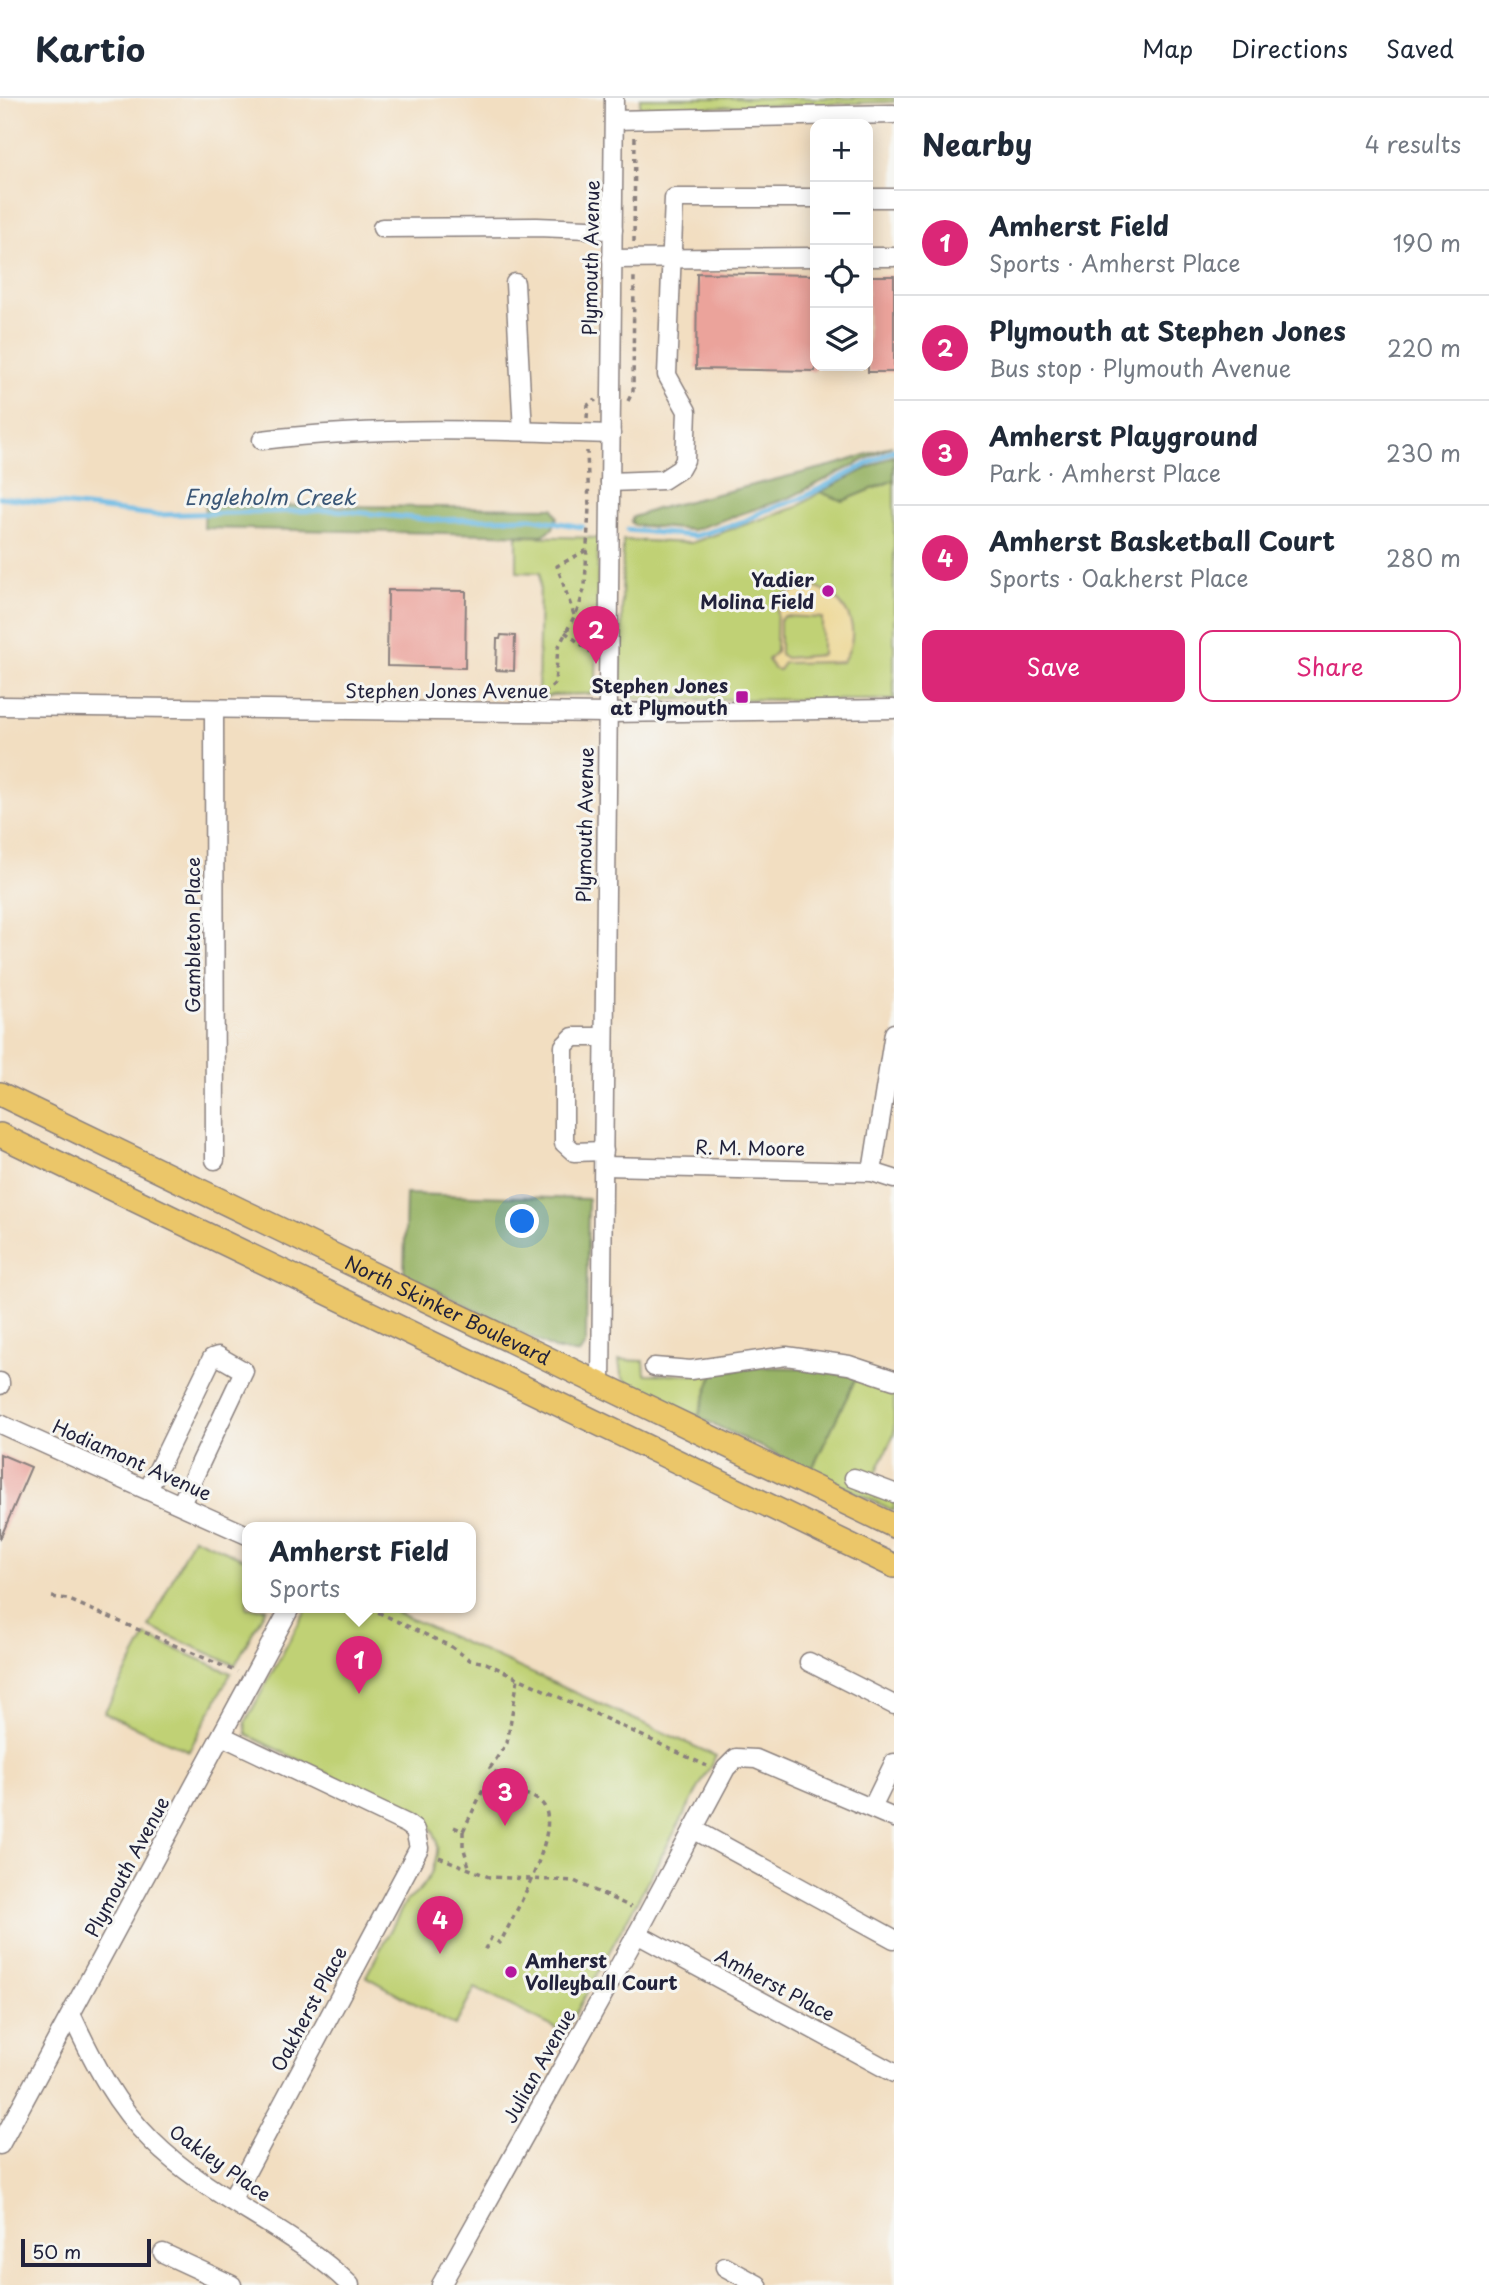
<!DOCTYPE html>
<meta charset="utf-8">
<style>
:root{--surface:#fff;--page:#f2f2f3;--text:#1f2937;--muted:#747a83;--line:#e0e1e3;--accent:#db2777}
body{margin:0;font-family:"Playpen Sans",sans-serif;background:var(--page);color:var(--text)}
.controls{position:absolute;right:21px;top:21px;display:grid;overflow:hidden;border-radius:14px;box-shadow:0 4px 18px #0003}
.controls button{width:63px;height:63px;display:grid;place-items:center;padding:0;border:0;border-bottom:2px solid var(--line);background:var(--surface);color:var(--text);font:35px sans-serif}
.scale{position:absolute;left:21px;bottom:18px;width:130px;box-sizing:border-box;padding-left:7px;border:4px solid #22223b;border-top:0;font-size:19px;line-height:24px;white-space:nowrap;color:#22223b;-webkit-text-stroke:5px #f6f6f2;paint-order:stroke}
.you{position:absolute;left:523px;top:1124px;width:24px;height:24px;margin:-18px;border:5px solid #fff;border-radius:50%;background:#1a73e8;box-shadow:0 0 0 10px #1a73e833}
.badge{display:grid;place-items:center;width:46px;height:46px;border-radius:50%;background:var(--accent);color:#fff;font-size:23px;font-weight:700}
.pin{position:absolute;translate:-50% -58px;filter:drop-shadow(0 2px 4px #0008)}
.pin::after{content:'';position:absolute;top:37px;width:24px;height:21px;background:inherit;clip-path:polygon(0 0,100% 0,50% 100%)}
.popup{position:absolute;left:242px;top:1424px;width:234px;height:91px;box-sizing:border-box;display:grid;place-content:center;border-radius:14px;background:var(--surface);filter:drop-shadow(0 2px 5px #0005);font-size:23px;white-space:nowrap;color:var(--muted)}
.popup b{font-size:26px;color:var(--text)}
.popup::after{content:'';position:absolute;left:50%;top:100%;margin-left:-14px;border:14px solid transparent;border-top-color:var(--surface)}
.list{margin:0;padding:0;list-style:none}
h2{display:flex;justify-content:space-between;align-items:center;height:91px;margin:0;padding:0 28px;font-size:30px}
h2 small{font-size:23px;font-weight:400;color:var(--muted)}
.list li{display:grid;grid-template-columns:46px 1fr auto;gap:21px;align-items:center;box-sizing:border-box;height:105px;padding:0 28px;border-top:2px solid var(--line)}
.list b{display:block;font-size:26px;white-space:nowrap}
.list p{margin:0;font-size:23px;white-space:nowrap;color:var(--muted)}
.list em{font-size:23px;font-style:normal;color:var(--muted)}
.actions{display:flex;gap:14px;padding:21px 28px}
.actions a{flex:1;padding:16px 0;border:2px solid var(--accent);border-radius:14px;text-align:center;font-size:24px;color:var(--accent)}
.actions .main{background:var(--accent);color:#fff}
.icon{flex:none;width:38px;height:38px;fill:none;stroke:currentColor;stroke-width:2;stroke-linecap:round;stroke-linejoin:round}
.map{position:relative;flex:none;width:894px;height:2187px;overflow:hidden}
header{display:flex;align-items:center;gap:42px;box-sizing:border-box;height:98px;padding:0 35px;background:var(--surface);border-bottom:2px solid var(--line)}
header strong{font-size:33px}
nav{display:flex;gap:38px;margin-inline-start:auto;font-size:24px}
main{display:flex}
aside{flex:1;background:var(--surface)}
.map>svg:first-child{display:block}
</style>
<header>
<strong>Kartio</strong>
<nav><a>Map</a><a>Directions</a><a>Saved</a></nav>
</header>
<main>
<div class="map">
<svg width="894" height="2187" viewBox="0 0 894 2187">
<rect width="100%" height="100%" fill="#f6f6f2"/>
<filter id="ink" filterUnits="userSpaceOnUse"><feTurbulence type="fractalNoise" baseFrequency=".0143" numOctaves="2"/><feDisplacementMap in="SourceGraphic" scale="14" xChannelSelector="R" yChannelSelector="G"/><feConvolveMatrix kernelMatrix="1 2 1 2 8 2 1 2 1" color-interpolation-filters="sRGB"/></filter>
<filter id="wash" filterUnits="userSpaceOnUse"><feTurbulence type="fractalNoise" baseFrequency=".00686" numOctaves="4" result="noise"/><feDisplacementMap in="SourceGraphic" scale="28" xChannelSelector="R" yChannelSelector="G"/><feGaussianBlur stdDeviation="1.57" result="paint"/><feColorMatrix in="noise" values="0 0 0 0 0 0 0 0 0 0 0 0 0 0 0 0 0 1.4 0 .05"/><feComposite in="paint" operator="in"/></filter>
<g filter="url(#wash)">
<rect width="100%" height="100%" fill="#f2dec1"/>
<!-- green -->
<g fill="#c0d174" stroke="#717a58" stroke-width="2">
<polygon points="640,0 894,0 894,4 640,11"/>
<polygon points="894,382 894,602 638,601 625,594 621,582 623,442 691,445 797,409 820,394 843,403"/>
<polygon points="517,438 598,440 596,588 590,596 552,597 538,602 540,475 517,474"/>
<polygon points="619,1262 644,1263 645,1276 690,1277 714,1274 698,1319 626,1284 621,1277"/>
<polygon points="857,1278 894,1289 894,1336 868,1392 894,1403 894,1413 811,1373"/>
<polygon points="193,1439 247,1462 247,1510 266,1510 235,1567 149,1529"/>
<path d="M 307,1510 L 387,1510 L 716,1658 L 565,1935 L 475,1890 L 455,1928 L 366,1878 L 406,1803 C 432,1788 452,1742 423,1722 L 247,1637 L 245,1625 Z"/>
<polygon points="146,1538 231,1575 189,1653 104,1615"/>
</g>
<!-- forest -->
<g fill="#98b366" stroke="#5d6a50" stroke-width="2">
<polygon points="892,348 791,399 693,432 634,427 631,424 633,419 656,411 838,366"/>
<polygon points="894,357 894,382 843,403 820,394"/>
<polygon points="205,407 553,410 557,419 553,430 543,437 204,430"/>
<polygon points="406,1096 588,1101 586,1245 579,1256 554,1251 404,1176"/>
<polygon points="762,1269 798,1270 857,1278 811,1373 698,1319 714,1274"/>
</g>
<!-- sand -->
<path fill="#eeda9e" stroke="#887e6c" stroke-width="2" fill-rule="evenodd" d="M 809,488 C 845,495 866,532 842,564 L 784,565 L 779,572 L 774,571 L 768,562 L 776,554 L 777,499 ZM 784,518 L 822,520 L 822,557 L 786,560 L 780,556 L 780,522 Z"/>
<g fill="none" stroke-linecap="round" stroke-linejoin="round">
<!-- stream -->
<g stroke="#68b8e3" stroke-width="5">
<polyline points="0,399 155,417 335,412 433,422 531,420 582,429"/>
<polyline points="628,432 695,438 745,423 764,413 800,401 894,352"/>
</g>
</g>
<g id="blocks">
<!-- building -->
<g fill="#eba39b">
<polygon points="697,175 815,177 815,273 696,271"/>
<rect x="868" y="178" width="26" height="96"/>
<polygon points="388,492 466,493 465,570 387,568"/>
<polygon points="501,537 515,538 514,573 496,572 497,541 500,541"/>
<polygon points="0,1356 31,1369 0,1441"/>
</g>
</g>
</g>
<g filter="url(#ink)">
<use href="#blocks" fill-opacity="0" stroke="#8a807e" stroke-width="2"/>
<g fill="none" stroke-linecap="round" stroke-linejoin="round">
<!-- minor casing -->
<g stroke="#8a807e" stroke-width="21">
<g id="minor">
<polyline points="614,22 894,16"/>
<polyline points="868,100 894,100"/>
<polyline points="382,130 537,129 613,132"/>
<polyline points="868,159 894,159"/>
<polyline points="612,161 815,159"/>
<polyline points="515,185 523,333"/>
<path d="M 262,342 C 378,328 494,332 611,336"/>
<polyline points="610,384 663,382 680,371 685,362 687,313 667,277 674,100 815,100"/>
<polyline points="0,608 608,615 894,611"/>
<polyline points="214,612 215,1062"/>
<polyline points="604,1053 574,1054 564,1045 564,948 573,939 604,939"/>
<polyline points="604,1068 872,1074 894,1081"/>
<polyline points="872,1074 894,935"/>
<polyline points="654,1269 691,1272 786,1258 849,1267 894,1282"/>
<polyline points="0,1284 0,1287"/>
<polyline points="601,1287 614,0"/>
<polyline points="0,1326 247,1437"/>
<polyline points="854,1380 894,1395"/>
<polyline points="148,1392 212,1260 218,1258 244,1273 181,1406"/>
<polyline points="809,1564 894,1607"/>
<polyline points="222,1638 407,1726 415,1732 419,1750 232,2101"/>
<polyline points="872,1710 894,1665"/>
<polyline points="693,1731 894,1841"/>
<polyline points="637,1836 894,1975"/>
<path d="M 72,1918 C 93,1963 115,2007 152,2043 C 210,2101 291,2129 350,2187"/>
<polyline points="0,2047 290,1510"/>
<polyline points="163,2155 232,2187"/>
<polyline points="725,2169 758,2187"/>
<polyline points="441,2187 637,1836 726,1670 736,1660 756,1661 894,1720"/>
</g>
</g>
<!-- major casing -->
<g stroke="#8a807e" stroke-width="26">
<g id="major">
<path id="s1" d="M 0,996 L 894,1428"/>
<polyline points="0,1037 894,1468"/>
</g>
</g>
<!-- path -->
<g stroke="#8a807e" stroke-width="3.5" stroke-dasharray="5 5" stroke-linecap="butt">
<polyline points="634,144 635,36"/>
<polyline points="628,303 633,293 634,176"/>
<polyline points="587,320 588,307 596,302"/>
<polyline points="574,517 557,468 589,451"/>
<polyline points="565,534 591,554"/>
<polyline points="544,596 555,585 558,550 579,509 585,488 589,409 587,353"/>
<polyline points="52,1499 67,1501 237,1574"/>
<polyline points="369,1510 450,1548 470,1562 486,1565 707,1668"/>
<polyline points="454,1729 463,1733 486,1686 499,1689 501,1678 490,1670 507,1645 518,1580"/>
<polyline points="463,1733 463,1748 470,1772"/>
<polyline points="439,1759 489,1779 574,1783 631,1809"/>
<path d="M 484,1849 L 486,1850 L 491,1840 L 500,1845 C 513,1819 561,1735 544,1708 C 536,1696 512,1693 499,1689"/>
</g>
<!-- minor -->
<use href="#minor" stroke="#fff" stroke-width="18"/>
<!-- major -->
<use href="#major" stroke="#ebc669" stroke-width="23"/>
</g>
</g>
<!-- markers -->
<g fill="#b5179e" stroke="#f6f6f2" stroke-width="2.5">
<circle cx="828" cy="493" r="7"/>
<rect x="735" y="592" width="14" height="14" rx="3.5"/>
<circle cx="511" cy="1874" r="7"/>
</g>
<g text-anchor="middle" stroke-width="6" stroke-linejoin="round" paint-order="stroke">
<!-- street labels -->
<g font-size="19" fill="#22223b" stroke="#f6f6f2">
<text transform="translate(591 160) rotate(-89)" y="7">Plymouth Avenue</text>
<text x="447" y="600">Stephen Jones Avenue</text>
<text transform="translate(585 727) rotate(-89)" y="7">Plymouth Avenue</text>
<text transform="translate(193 837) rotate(-90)" y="7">Gambleton Place</text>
<text transform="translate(750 1050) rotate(1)" y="7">R. M. Moore</text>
<text dy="7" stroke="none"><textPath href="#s1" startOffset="497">North Skinker Boulevard</textPath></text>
<text transform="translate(132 1362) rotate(24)" y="7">Hodiamont Avenue</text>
<text transform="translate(127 1769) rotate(-62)" y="7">Plymouth Avenue</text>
<text transform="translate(775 1887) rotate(28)" y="7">Amherst Place</text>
<text transform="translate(309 1911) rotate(-62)" y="7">Oakherst Place</text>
<text transform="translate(539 1968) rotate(-61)" y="7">Julian Avenue</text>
<text transform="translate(220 2065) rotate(35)" y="7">Oakley Place</text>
</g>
<!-- poi labels -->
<g font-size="19" font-weight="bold" fill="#22223b" stroke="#f6f6f2" text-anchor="end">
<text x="814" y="489">Yadier<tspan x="814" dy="22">Molina Field</tspan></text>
<text x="728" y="595">Stephen Jones<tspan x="728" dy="22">at Plymouth</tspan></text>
<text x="525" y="1870" text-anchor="start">Amherst<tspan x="525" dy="22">Volleyball Court</tspan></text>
</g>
<!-- water labels -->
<g font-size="21" font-style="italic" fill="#3a5676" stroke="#f6f6f2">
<text x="270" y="407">Engleholm Creek</text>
</g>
</g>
</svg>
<div class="controls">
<button>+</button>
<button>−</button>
<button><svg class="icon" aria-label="locate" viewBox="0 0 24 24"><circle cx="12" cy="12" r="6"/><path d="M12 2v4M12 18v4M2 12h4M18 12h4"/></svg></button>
<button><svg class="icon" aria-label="layers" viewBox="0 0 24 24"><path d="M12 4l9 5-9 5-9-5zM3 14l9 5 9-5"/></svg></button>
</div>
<div class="scale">50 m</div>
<div class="you"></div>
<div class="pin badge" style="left:359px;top:1596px">1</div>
<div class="popup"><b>Amherst Field</b>Sports</div>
<div class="pin badge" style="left:596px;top:566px">2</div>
<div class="pin badge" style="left:505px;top:1728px">3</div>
<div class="pin badge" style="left:440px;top:1856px">4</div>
</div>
<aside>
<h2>Nearby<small>4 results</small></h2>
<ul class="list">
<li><span class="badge">1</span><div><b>Amherst Field</b><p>Sports · Amherst Place</p></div><em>190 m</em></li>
<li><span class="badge">2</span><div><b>Plymouth at Stephen Jones</b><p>Bus stop · Plymouth Avenue</p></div><em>220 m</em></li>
<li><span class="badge">3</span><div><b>Amherst Playground</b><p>Park · Amherst Place</p></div><em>230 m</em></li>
<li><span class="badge">4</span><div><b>Amherst Basketball Court</b><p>Sports · Oakherst Place</p></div><em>280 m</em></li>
</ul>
<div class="actions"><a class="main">Save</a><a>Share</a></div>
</aside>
</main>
